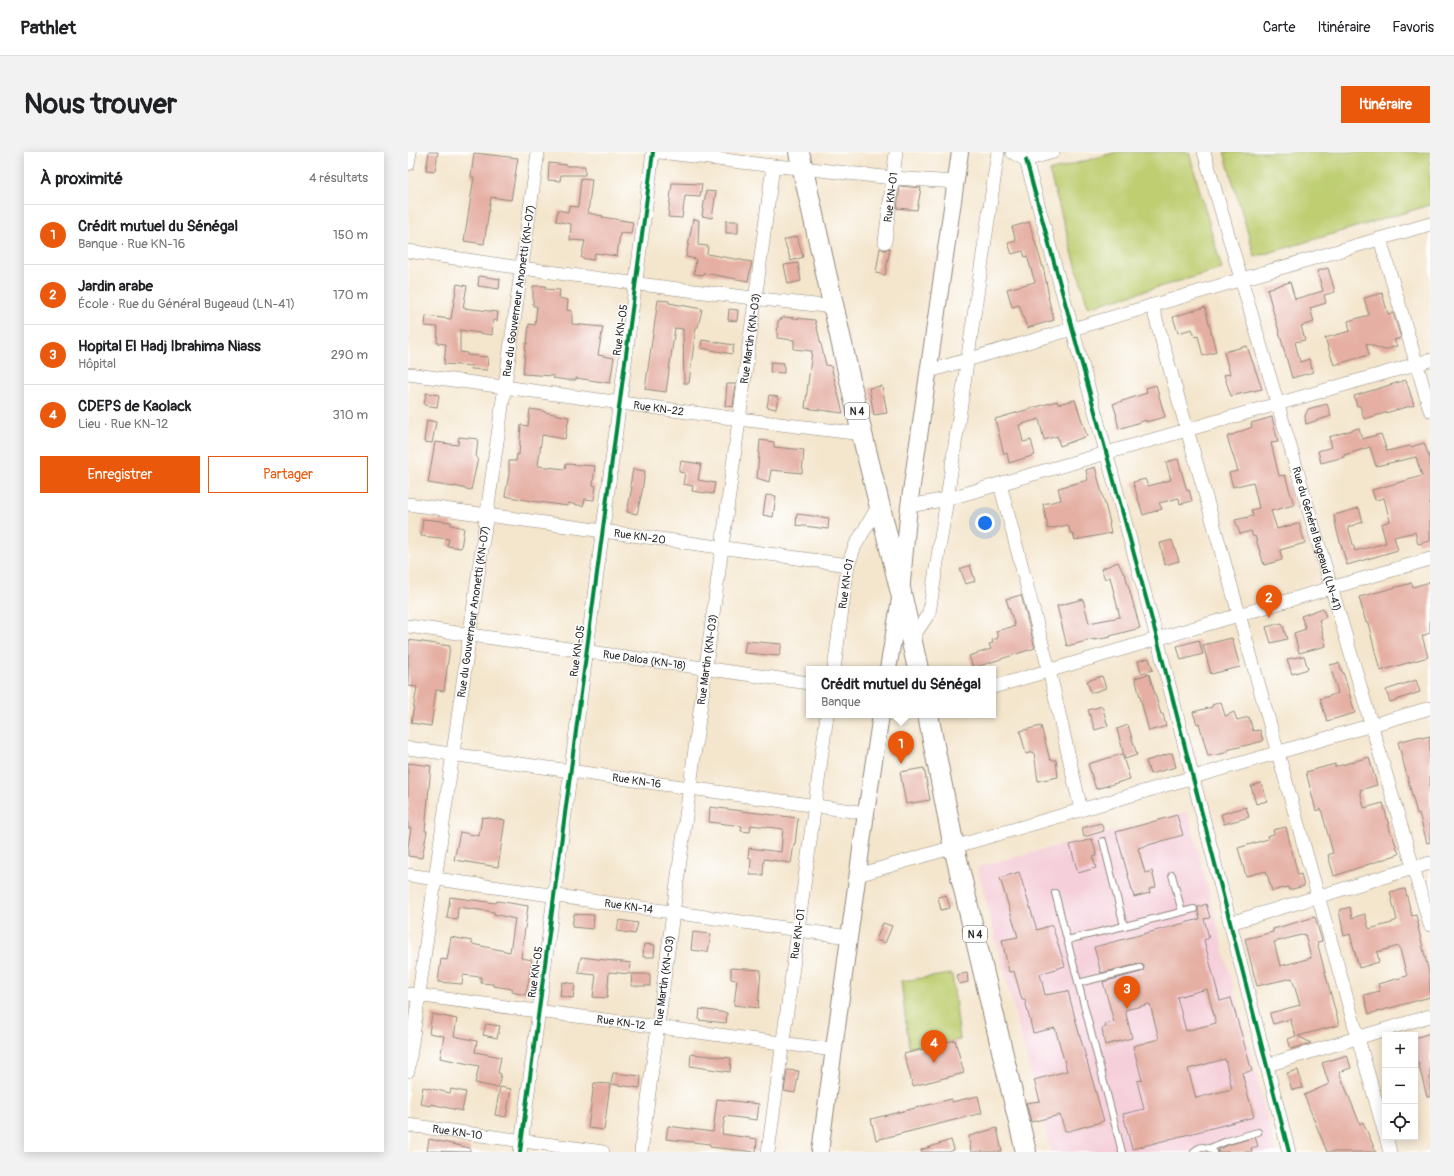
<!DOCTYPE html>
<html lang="fr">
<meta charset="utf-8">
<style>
:root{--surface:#fff;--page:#f2f2f2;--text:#202124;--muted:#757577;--line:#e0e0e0;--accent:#ea580c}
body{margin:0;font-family:Pangolin,sans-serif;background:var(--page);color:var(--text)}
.controls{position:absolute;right:12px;bottom:12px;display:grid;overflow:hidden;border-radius:0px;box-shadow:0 2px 10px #0003}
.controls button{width:36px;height:36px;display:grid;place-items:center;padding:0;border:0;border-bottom:1px solid var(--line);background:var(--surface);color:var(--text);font:20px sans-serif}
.you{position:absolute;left:577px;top:371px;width:14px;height:14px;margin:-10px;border:3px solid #fff;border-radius:50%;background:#1a73e8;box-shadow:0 0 0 6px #1a73e833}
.badge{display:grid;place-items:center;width:26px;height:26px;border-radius:50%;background:var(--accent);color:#fff;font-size:13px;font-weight:700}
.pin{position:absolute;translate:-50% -33px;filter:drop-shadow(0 1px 2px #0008)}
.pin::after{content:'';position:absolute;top:21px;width:14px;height:12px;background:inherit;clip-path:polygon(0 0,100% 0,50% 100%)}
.popup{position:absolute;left:398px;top:514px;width:190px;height:52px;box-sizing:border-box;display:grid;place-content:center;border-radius:0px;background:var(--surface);filter:drop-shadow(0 1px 3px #0005);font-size:13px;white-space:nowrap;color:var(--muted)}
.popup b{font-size:15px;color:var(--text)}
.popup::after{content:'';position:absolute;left:50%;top:100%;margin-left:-8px;border:8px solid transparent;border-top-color:var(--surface)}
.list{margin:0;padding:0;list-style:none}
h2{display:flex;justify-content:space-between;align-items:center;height:52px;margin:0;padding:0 16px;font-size:17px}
h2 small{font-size:13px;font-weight:400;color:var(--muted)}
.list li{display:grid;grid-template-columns:26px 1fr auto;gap:12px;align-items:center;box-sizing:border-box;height:60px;padding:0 16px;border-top:1px solid var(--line)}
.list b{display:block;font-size:15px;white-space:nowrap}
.list p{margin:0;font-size:13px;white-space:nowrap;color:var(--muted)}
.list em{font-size:13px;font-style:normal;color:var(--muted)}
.actions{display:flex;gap:8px;padding:12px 16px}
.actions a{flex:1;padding:9px 0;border:1px solid var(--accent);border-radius:0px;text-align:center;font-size:14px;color:var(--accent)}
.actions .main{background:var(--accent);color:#fff}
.icon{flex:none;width:22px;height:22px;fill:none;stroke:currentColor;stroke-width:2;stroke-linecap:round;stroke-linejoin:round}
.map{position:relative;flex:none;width:1022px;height:1000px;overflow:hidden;border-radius:0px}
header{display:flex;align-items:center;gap:24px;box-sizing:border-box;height:56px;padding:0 20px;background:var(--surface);border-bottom:1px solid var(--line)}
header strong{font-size:19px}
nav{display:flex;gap:22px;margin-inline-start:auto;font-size:14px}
.intro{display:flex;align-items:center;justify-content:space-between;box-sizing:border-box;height:96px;padding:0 24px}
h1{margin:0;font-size:28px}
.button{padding:10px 18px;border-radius:0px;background:var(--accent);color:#fff;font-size:14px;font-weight:700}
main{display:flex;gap:24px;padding:0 24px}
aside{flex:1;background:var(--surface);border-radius:0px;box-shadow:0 2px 10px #0003}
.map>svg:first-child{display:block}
</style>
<header>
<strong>Pathlet</strong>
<nav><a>Carte</a><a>Itinéraire</a><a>Favoris</a></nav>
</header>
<div class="intro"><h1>Nous trouver</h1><a class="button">Itinéraire</a></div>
<main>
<aside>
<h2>À proximité<small>4 résultats</small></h2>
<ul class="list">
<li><span class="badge">1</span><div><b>Crédit mutuel du Sénégal</b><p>Banque · Rue KN-16</p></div><em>150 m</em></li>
<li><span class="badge">2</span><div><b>Jardin arabe</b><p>École · Rue du Général Bugeaud (LN-41)</p></div><em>170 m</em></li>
<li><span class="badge">3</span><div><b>Hopital El Hadj Ibrahima Niass</b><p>Hôpital</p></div><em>290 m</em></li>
<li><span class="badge">4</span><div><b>CDEPS de Kaolack</b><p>Lieu · Rue KN-12</p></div><em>310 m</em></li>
</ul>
<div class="actions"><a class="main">Enregistrer</a><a>Partager</a></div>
</aside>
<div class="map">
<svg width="1022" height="1000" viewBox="0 0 1022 1000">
<rect width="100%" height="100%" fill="#fff"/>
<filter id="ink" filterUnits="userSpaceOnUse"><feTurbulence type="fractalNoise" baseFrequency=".025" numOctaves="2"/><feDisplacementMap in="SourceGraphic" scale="8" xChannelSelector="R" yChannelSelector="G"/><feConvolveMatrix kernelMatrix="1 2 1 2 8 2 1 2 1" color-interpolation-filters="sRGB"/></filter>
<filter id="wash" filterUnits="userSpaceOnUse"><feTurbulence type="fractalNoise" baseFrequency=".012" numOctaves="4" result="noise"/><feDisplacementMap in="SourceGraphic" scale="16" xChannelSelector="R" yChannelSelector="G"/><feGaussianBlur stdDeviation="0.9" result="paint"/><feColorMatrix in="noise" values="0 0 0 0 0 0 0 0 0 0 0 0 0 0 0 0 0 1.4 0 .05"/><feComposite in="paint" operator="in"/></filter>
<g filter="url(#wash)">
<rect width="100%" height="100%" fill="#f4e6cd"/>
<!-- built -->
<polygon fill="#f5cfda" points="780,660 868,1000 643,1000 569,715"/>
<!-- green -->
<g fill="#bece71" stroke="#747c4e">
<polygon points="709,0 781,0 814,117 680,155 641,19"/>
<polygon points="816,0 1022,0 1022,53 847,105"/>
<polygon points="544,822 552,888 501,895 493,829"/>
</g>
<g id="blocks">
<!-- building -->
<g fill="#e5afa3" fill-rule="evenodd">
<polygon points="21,0 30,0 27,19 18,18"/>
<polygon points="66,1 110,6 103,48 83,45 76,92 56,89 66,25 63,25"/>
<polygon points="141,11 159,13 159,14 177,14 177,23 153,23 152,29 140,28"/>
<polygon points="173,26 184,27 180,61 195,64 194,65 225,70 223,82 212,81 209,104 187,101 185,108 173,106 177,89 162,88 163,72 148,69 150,58 160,60 161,54 170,55"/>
<polygon points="264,31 294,32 292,45 277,44 274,66 260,65"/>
<polygon points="492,34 513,36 509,58 489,56"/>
<polygon points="298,39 308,40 304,66 294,64"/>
<polygon points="285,67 291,68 290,93 300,94 299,102 344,110 340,129 296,121 296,123 286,122 288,107 278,105"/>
<rect x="318" y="69" width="12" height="12"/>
<polygon points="621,70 636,119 641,145 640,145 646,168 619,176 611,153 604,155 599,137 627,130 619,104 617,105 615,99 604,102 600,91 608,89 604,75"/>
<polygon points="389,84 395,105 383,109 376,88"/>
<polygon points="472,96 476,98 482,96 477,123 468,121"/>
<polygon points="390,111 393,129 380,132 376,113"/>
<polygon points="920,116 927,140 916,143 918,151 902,156 906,170 893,174 897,188 887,190 892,210 901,207 905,220 884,226 859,137 882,130 887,147 915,139 909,119"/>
<polygon points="71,124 92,127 91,137 70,134"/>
<polygon points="49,132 59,134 55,156 90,160 89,169 85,168 84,183 52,178 52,200 59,201 59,203 80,205 79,218 63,217 64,214 36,212 38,192 29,191 30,175 17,174 18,164 43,167"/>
<polygon points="125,134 138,134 137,137 152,138 151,146 160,148 159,158 164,159 164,172 195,175 190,203 206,206 202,231 168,226 168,228 158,228 145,226 146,224 115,222 118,191 119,192 121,172 127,173 129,154 125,154"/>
<polygon points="974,141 980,162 985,161 993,186 986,188 989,194 976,198 958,191 961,203 926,213 917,186 942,179 940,169 961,163 956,146"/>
<polygon points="250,148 261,149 261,151 294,157 290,175 288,175 281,231 276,231 275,177 267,176 258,240 237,237"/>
<polygon points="797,155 808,200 795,204 790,184 787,185 784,177 770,181 765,165"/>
<polygon points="321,157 330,158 329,169 320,168"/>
<polygon points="376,165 407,168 418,213 423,214 435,261 397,256 404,199 386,197 386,188 369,186 370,169"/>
<polygon points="294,188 326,193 324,202 293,196"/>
<polygon points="839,194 854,237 823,244 816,223 822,222 816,200"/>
<polygon points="363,210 376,211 376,221 362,220"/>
<polygon points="998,228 1006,253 956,267 952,254 949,254 946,244"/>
<polygon points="319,232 328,232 325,255 317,254"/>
<polygon points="748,233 757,265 738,270 738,268 711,277 708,264 709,264 705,252 739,241 738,236"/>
<polygon points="474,234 479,261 466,263 461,236"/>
<polygon points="18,241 31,243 29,255 16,253"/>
<polygon points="361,243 370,245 368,257 359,255"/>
<polygon points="667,248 679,284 652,294 649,284 636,288 631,267 611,273 615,290 623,288 627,303 601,311 599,301 596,302 587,267 649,249 650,252"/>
<polygon points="919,252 923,264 898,272 897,264 900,257"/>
<polygon points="122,257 136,259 136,260 161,265 157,287 134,283 130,314 157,317 158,312 187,314 185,333 188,334 186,348 177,347 175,354 160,351 160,354 123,349 97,344 101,322 101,309 108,309 109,302 111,303 113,273 120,274"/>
<polygon points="864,265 870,290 863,291 871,324 877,323 886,353 863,359 869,377 891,371 897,391 872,398 874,408 856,413 847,384 845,385 843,379 832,382 827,368 845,364 843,358 851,356 845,330 825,335 821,321 830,319 819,285 844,275 843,271"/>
<polygon points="19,268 28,270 24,291 16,290"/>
<polygon points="951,276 954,287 973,282 979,299 1002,294 1003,295 1016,291 1022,307 1022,389 1010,392 1007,380 986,385 990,398 939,413 929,379 926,363 951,356 955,370 940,375 947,399 978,391 973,372 982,369 976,346 967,348 964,338 1014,324 1008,305 968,314 962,295 936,303 936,305 913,311 910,299 924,295 921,285"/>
<polygon points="51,285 70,287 68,306 70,306 63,338 46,334 46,335 20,331 27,290 50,293"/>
<polygon points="352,288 366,290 366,295 396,298 394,321 363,318 361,330 349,326"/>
<polygon points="770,307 779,339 781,338 784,349 772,352 771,346 751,351 754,357 735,363 725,330 737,327 740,334 763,328 758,310"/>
<polygon points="273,309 293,312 290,328 307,331 305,342 284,339 285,334 275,332 277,321 271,320"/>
<polygon points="687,315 702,371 701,372 703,381 667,388 665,381 663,382 660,373 640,377 635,352 653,348 650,336 680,328 678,318"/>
<polygon points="225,317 237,319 234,340 229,362 219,360 224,335 222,334"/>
<polygon points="358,343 368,344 365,365 355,363"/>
<polygon points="389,362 421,366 420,377 388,373"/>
<polygon points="15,367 43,370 43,373 56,376 53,396 39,394 41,387 13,384"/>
<polygon points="764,388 771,409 757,413 752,391"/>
<polygon points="710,410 716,422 717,422 732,476 702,484 703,485 687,488 687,487 659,494 649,454 675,447 681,471 712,465 702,425 697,427 693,417"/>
<polygon points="562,413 567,429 558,432 552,417"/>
<polygon points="1022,430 1022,481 1014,484 1020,505 972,519 960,471 958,471 951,445 1004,431 1005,435"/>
<polygon points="613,443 627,496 565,516 561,504 583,497 581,492 585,491 584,488 590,486 588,479 607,474 598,447"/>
<polygon points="915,456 918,465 911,468 918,494 891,501 886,481 898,477 893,464"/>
<polygon points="874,471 879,487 863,491 858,475"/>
<polygon points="824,486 832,515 803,522 795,493"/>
<polygon points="1,488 42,494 36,539 28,538 23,574 3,571 9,535 0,534"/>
<polygon points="791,488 795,502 773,508 769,494"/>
<polygon points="338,489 374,492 371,504 336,501"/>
<polygon points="896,504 900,517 884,522 879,507"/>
<polygon points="741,506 745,518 733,521 730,509"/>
<polygon points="931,511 934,520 935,520 947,561 919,569 912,547 930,541 922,513"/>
<polygon points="741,522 753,562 755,562 758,574 741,579 727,526"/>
<polygon points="694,524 698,536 683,541 679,529"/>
<polygon points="1008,528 1012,540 982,550 978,538"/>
<polygon points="813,550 817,564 826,560 829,568 841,565 845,579 852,578 855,589 819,598 820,600 809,603 800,604 791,571 789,572 785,560 804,555 804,553"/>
<polygon points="694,554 700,574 687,578 680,558"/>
<polygon points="720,573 729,603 717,607 709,577"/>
<polygon points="633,574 642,608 648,608 650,625 630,629 626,600 618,602 612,579"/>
<polygon points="1013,584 1014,586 1022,584 1022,690 1019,691 1011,661 1009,662 990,590"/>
<polygon points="764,601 768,615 742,622 738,609"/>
<polygon points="714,602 722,627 688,637 680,612"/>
<polygon points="961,605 969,633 952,638 956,656 975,651 983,682 984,682 991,702 926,724 920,703 925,701 913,657 908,659 898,620 927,612 927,615"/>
<polygon points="0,611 23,614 17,679 19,679 14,706 0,704 0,695 3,676 0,676"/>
<polygon points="516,616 522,648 498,652 492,620"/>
<polygon points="853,631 859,649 848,652 843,634"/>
<polygon points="302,655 390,666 387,692 386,692 383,711 356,707 355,723 342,723 343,706 340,705 341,696 373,700 375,677 343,673 342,680 333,679 334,674 301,670"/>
<polygon points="838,655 841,665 816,672 813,662"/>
<polygon points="769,663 775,683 730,696 737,721 744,719 748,735 741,737 742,741 726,745 708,680"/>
<polygon points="74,665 97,668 90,715 46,708 52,680 71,684"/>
<polygon points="693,671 696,679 676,685 674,676"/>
<polygon points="878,675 890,723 893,722 896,734 881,738 880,735 864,739 858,719 838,724 830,696 860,687 859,684 866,682 865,678"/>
<polygon points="684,687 689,704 685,705 688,716 670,721 662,693"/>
<polygon points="611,720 629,778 644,773 657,814 632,822 637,843 660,839 671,881 696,969 661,979 657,979 652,963 623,970 618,951 632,949 626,928 659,919 647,876 625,881 617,848 614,848 606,819 601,820 594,788 610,785 592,726"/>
<polygon points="997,737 1004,764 1008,763 1011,775 1010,775 1022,825 1022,845 961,862 956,843 972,839 970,832 999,824 991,794 969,800 971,810 951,816 942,782 936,784 931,758 942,755 944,766 957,762 961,777 984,771 984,770 989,768 982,740"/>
<polygon points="538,743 542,756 533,758 530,745"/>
<polygon points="42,745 88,751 89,749 120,754 113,806 124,808 118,843 104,840 105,837 85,834 85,832 73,831 73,825 55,823 54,832 30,830 33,807 39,808 43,785 64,789 64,792 102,800 107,767 86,762 86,760 50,755 49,768 39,766"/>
<path d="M 798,752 L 802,766 L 796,767 L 801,786 L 796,788 L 812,849 L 823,846 L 844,919 L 834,921 L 846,965 L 724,997 L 715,962 L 736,957 L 729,929 L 734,928 L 725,894 L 751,887 L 742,852 L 717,858 L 724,886 L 697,893 L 694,877 L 698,875 L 697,872 L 706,870 L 695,830 L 733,820 L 735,819 L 736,815 L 735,813 L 731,812 L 693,821 L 686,795 L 792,767 L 790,759 L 790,755 ZM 799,837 L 808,871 L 778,879 L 769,845 ZM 817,907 L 824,937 L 788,946 L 780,917 Z"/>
<polygon points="166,762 186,763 185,777 164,775"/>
<path d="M 907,765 L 914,789 L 909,790 L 931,873 L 890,884 L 903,891 L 883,897 L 880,887 L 888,884 L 882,867 L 865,872 L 862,863 L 862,861 L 892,853 L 884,826 L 849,834 L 837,787 L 865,780 L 865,777 ZM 897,782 L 903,806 L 872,814 L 866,790 Z"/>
<polygon points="211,768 230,771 227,782 209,779"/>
<polygon points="475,771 484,774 477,791 468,788"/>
<polygon points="285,780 303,782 300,800 283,798"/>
<polygon points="236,792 247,793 246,805 235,805"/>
<polygon points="173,805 223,811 222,822 201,820 199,846 185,845 188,823 170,821"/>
<polygon points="323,816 353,818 350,856 326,853 329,828 323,827"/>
<polygon points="559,821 560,830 551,832 549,823"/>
<polygon points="224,822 242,822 242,834 223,834"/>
<polygon points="154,830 167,832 165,846 152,844"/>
<polygon points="292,857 319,861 318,871 291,868"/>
<polygon points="24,862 49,867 46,884 69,889 67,900 93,905 90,921 93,922 90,936 67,931 71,914 32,906 36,884 21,881"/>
<polygon points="78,872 92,874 89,886 75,883"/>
<polygon points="1022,881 1022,945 1019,945 1010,910 1007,911 1007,886"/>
<polygon points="547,888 556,921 505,934 496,902"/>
<polygon points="283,902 323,906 322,920 282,914"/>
<polygon points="939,903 943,916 931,920 952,972 955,970 968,1000 919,1000 896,943 921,932 914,911"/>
<polygon points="379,918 391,919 387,941 376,939"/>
<polygon points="890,918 895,936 884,938 879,921"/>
<polygon points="205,921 233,924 232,936 203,932"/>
<polygon points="186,931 202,932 196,978 180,976"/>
<polygon points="15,935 42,941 43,937 58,940 54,959 23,952 23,954 12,952"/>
<polygon points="92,935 103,937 98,965 87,963"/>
<polygon points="570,944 574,961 468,988 463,967 544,947 544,950"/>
<polygon points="309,947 351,952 349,968 317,964 314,982 349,987 348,1000 302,995 302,992 258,987 260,974 305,980"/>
<polygon points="589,976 594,1000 563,1000 561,984"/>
<polygon points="847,985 850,994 843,996 844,1000 810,1000 810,998 820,993"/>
<polygon points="21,987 62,996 62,1000 19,999"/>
<polygon points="543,988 546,998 541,1000 513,1000 513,998"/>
</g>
</g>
</g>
<g filter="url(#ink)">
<use href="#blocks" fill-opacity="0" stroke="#90887c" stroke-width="1"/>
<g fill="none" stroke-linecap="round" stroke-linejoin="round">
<!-- service casing -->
<g stroke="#90887c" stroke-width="8">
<g id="service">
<polyline points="695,689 716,774"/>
<polyline points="764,723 774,760"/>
<polyline points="647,741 714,1000"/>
<polyline points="659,788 786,757"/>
<polyline points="670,831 732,816"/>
<polyline points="802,996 819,989 850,980"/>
<path d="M 786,1000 C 792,993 800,994 806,1000"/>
</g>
</g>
<!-- minor casing -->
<g stroke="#90887c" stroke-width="14">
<g id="minor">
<polyline points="252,0 365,14 394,16 485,26 548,30"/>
<polyline points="604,0 618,8 645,0"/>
<path id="s1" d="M 796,0 L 1022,773"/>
<polyline points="618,8 749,486 881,1000"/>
<polyline points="0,12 2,0"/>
<polyline points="972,87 1022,258"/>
<path id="s2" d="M 477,90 L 488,0"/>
<path d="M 0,99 C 142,121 284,140 426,155"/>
<polyline points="744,153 977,982"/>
<polyline points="521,219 1022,72"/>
<path id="s3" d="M 0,222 L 331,267 L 454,282"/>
<polyline points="592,332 641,518 673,658"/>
<path id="s4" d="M 0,352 L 440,413"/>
<polyline points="501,354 539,347 1022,208"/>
<path id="s5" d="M 0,474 L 401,531"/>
<polyline points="503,488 521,461 539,347 590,0"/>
<path id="s6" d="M 426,517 L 440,413 L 447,394 L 471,353"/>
<polyline points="585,535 1022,407"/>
<path id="s7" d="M 0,596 L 458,661"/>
<path id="s8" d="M 0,723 L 441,785"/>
<polyline points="450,723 1022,556"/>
<polyline points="822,771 1022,711"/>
<path id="s9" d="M 0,842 L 426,898"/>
<polyline points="859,913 1022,864"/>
<path id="s10" d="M 0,919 L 130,0"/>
<path id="s11" d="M 0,973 L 195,1000"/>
<polyline points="978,985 982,1000"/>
<polyline points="112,1000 245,0"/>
<path id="s12" d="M 233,1000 L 365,14"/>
<path id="s13" d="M 360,1000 L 419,563"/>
</g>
</g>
<!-- tertiary casing -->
<g stroke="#90887c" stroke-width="18">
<g id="tertiary">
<polyline points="480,517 493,441 501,354 552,0"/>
<polyline points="412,1000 458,661 473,563"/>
</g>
</g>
<!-- primary casing -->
<g stroke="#90887c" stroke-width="22">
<g id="primary">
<polyline points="391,0 454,282 493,441 510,517"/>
<polyline points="520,563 546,695 618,1000"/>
</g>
</g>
<!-- service -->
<use href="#service" stroke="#fff" stroke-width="6"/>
<!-- minor -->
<use href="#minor" stroke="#fff" stroke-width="13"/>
<!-- tertiary -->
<use href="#tertiary" stroke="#fff" stroke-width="16"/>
<!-- primary -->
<use href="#primary" stroke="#fff" stroke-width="20"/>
<!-- cycleway casing -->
<g stroke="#fff" stroke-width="6">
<g id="cycleway">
<polyline points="618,8 749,486 881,1000"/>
<polyline points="112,1000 245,0"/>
</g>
</g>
<!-- cycleway -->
<use href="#cycleway" stroke="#00873e" stroke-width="4"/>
</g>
</g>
<g text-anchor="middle" stroke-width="3" stroke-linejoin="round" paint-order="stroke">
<!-- shield labels -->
<g fill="#fff" stroke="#6b6b6b" stroke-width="1">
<rect x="437" y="251" width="24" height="16" rx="3"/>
<rect x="555" y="774" width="24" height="16" rx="3"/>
</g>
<g font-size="10" font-weight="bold" fill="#2b2b2b">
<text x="449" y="263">N 4</text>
<text x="567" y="786">N 4</text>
</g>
<!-- street labels -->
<g font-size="11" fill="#2b2b2b" stroke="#fff">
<text dy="4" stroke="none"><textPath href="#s2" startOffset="45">Rue KN-01</textPath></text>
<text dy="4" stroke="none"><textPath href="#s10" startOffset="788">Rue du Gouverneur Anonetti (KN-07)</textPath></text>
<text transform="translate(212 178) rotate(-82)" y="4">Rue KN-05</text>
<text dy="4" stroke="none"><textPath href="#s12" startOffset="821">Rue Martin (KN-03)</textPath></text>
<text dy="4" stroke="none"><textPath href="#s3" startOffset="253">Rue KN-22</textPath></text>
<text dy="4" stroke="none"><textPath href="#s4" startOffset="234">Rue KN-20</textPath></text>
<text dy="4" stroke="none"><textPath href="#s1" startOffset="403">Rue du Général Bugeaud (LN-41)</textPath></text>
<text dy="4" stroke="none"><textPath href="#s6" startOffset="86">Rue KN-01</textPath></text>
<text dy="4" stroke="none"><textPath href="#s10" startOffset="464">Rue du Gouverneur Anonetti (KN-07)</textPath></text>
<text transform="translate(169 499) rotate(-82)" y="4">Rue KN-05</text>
<text dy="4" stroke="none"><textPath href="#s12" startOffset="497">Rue Martin (KN-03)</textPath></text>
<text dy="4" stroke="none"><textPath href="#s5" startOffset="239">Rue Daloa (KN-18)</textPath></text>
<text dy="4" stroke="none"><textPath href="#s7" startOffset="231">Rue KN-16</textPath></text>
<text dy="4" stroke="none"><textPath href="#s8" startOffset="223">Rue KN-14</textPath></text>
<text dy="4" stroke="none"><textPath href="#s13" startOffset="220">Rue KN-01</textPath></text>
<text transform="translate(127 820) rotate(-82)" y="4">Rue KN-05</text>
<text dy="4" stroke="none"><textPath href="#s12" startOffset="173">Rue Martin (KN-03)</textPath></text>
<text dy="4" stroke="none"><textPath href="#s9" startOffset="215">Rue KN-12</textPath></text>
<text dy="4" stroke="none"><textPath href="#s11" startOffset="50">Rue KN-10</textPath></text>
</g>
</g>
</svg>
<div class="controls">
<button>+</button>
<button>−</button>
<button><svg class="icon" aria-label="locate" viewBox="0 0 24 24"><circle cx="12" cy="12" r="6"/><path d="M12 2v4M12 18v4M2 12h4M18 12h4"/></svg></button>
</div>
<div class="you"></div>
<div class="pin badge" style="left:493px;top:612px">1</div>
<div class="popup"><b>Crédit mutuel du Sénégal</b>Banque</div>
<div class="pin badge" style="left:861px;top:466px">2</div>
<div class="pin badge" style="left:719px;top:857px">3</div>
<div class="pin badge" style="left:526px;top:911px">4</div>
</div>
</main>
